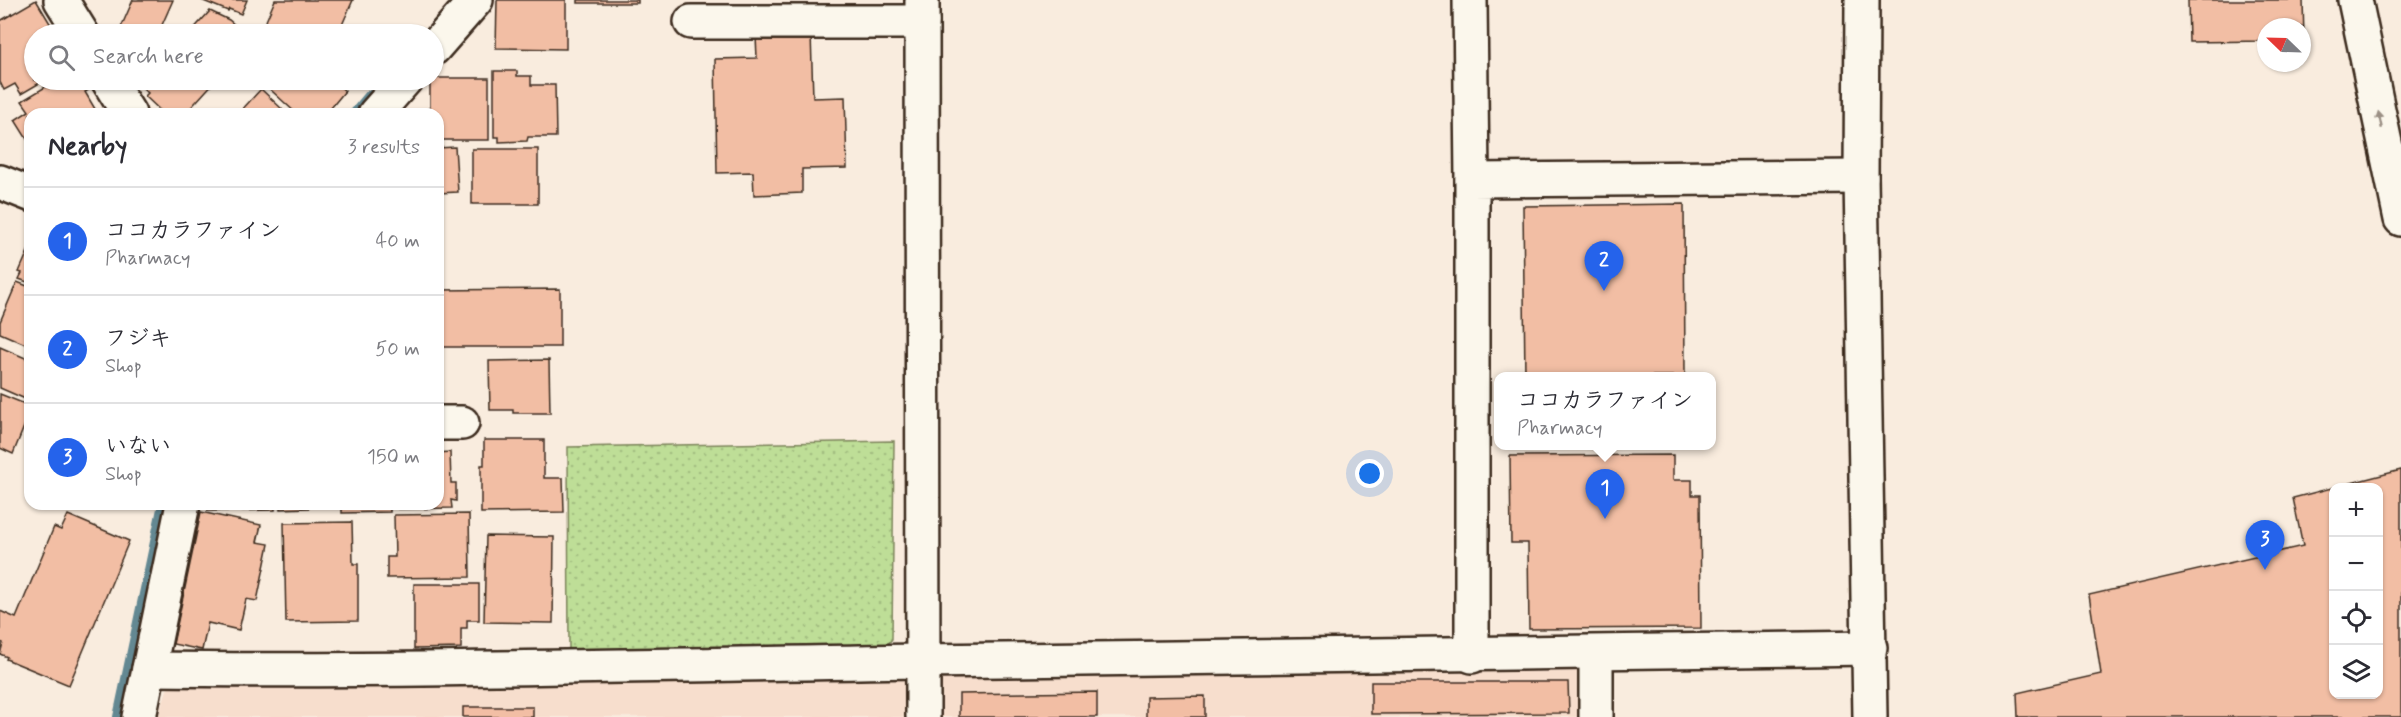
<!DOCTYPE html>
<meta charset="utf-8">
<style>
:root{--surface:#fff;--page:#f7f7f7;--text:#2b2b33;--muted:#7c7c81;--line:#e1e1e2;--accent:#2563eb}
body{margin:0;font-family:Mynerve,"Klee One",sans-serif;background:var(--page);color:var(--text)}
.controls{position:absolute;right:18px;bottom:18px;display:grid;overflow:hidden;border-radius:12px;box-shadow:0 2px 4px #0004}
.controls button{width:54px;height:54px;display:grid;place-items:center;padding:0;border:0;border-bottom:2px solid var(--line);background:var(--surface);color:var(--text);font:30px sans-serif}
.compass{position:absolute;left:2257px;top:18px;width:54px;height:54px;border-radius:50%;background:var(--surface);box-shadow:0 2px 4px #0004;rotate:293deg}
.you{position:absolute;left:1370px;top:474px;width:21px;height:21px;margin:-15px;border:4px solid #fff;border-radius:50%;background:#1a73e8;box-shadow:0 0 0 9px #1a73e833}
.badge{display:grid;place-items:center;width:39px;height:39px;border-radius:50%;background:var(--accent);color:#fff;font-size:20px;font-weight:700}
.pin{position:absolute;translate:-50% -50px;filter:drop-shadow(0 2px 3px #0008)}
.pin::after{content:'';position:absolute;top:32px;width:21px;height:18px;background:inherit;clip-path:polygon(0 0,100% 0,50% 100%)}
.popup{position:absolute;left:1494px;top:372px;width:222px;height:78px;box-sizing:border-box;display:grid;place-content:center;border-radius:12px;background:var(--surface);filter:drop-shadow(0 2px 4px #0005);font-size:20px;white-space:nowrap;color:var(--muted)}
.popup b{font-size:22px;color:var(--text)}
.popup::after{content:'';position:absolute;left:50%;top:100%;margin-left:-12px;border:12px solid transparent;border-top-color:var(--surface)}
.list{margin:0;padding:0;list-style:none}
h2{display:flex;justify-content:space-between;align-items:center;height:78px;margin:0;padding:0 24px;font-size:26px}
h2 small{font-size:20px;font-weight:400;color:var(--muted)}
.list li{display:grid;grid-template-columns:39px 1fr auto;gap:18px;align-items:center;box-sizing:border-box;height:108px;padding:0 24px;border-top:2px solid var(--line)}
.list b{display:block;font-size:22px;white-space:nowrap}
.list p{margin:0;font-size:20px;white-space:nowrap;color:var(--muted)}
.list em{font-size:20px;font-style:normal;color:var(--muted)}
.icon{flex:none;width:33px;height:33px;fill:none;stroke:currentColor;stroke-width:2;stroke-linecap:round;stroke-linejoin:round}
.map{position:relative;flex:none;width:2401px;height:717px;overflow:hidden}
.search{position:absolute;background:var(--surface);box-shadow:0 2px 4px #0004;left:24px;top:24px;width:420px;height:66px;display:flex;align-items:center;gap:15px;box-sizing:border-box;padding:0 21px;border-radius:33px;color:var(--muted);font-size:22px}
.panel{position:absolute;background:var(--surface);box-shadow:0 2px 4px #0004;left:24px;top:108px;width:420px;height:402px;border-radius:18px}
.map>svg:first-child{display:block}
</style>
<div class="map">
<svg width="2401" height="717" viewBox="0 0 2401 717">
<defs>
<pattern id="green-dots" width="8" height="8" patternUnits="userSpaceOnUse" patternTransform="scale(1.5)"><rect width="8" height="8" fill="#bede97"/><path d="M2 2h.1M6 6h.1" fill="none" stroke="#a4bf82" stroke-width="1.8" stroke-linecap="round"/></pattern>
</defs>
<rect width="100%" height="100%" fill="#f9ecde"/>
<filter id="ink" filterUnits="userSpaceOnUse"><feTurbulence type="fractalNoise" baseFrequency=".0167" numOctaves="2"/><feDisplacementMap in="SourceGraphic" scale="12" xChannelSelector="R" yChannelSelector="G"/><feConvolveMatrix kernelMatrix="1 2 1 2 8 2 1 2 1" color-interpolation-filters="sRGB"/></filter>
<g filter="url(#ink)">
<!-- built -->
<g fill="#f7decd">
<polygon points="894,671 906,682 906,717 158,717 167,690 174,681"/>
<polygon points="1580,671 1585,717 929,717 932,677"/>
</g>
<!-- green -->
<polygon fill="url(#green-dots)" stroke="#7c845a" stroke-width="1.5" points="894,441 892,639 883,650 569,650 568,447"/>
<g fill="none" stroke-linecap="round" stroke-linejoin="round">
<!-- stream -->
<g stroke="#638892" stroke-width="12">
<polyline points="355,114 370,96"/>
<polyline points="119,717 164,504"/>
</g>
</g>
<!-- building -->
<g fill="#f2bea4" stroke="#3b2a1e" stroke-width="1.5" fill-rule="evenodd">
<polygon points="36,0 51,25 49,28 53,34 34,34 34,80 45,80 21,94 15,84 4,90 0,82 0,21"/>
<polygon points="133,0 173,0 158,34 124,34 119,32"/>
<polygon points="201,0 247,0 241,14 229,9 228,11"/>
<polygon points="275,0 353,0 338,34 278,34 263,28"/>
<polygon points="497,0 566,0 566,49 496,48"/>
<rect x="578" y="0" width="60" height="3"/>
<polygon points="2188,0 2303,0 2304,40 2302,40 2302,27 2266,27 2266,41 2189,42"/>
<polygon points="210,11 229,20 245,34 189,34"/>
<polygon points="811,34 813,98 845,97 847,168 802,169 802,193 754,195 753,172 717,173 715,59 757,58 756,36"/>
<polygon points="494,71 517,71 517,76 531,76 531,85 555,85 556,137 528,137 527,141 499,142 499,137 494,137"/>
<polygon points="434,78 489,78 489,140 438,140 438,114 430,114 430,80"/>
<polygon points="57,80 87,80 92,88 85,92 98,114 30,114 30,144 15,120 29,111 22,101"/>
<polygon points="148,80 216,80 185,114 164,114 145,96 148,93 142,87"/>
<polygon points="263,80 333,80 345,91 326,114 297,114 261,81"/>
<polygon points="261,89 282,109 278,114 238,114"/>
<polygon points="455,147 458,192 438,193 438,148"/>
<rect x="472" y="149" width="66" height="55"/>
<polygon points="1684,204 1685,376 1525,376 1523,206"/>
<polygon points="30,247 30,283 19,279 22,273 19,272"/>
<polygon points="17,282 30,287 30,346 0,333 0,322"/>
<polygon points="560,289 560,347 438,347 438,290"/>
<polygon points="0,347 30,360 30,401 0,388"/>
<polygon points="549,360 550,413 513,413 513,410 490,410 489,361"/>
<polygon points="0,394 30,406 30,412 13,454 0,448"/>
<polygon points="484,440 544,440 544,478 563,478 564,512 481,513 481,465 484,465"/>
<polygon points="450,452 451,483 456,483 456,501 451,500 452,508 398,509 398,504 438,504 438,453"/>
<polygon points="1673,455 1673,480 1692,480 1692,495 1700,495 1701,628 1529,629 1528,543 1511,543 1510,456"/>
<path d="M 2401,470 L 2401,717 L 2018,717 L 2017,693 L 2101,674 L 2089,595 L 2303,546 L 2293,498 ZM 2334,488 L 2378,488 L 2378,694 L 2334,694 Z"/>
<polygon points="208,504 275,504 275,510 208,511"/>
<polygon points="280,504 313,504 309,504 309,508 280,509"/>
<polygon points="342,504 390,504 390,512 342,513"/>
<polygon points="201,512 261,525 257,542 269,544 257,601 246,599 239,630 208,623 202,650 173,644"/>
<polygon points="469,514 470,577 387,578 387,557 395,557 394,515"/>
<polygon points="68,515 129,541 69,685 6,659 7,657 0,654 3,643 0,642 0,611 16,618 54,527 61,530"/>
<polygon points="352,522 353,564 358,564 358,621 286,622 284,523"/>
<polygon points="486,536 554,537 553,623 484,622"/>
<polygon points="414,584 479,584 479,620 467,620 467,628 461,628 461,648 414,649"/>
<polygon points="1371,682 1568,682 1569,713 1371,714"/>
<polygon points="1097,692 1097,717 959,717 959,694"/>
<polygon points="1205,696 1205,717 1146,717 1146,697"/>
<rect x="463" y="707" width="70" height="10"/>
</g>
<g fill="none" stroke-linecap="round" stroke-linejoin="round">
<!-- minor casing -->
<g stroke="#3b2a1e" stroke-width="38">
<g id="minor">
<polyline points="61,0 82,34"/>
<polyline points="922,0 923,717"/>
<polyline points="1470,0 1472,180"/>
<polyline points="1862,0 1861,177 1870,717"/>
<polyline points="2355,0 2401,219"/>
<polyline points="691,22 922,22"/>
<polyline points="434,48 476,0"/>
<polyline points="108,80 129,114"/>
<polyline points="375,114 405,80"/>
<polyline points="0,182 30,194"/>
<polyline points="438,423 462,423"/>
<polyline points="1472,656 1472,180 1861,177"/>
<path d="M 149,669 C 406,672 662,665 919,661 C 1236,657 1553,654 1870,648"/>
<polyline points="139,717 183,504"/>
<polyline points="1596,717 1596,653"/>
</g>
</g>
<!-- minor -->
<use href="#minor" stroke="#fbf7ec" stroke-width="33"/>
</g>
<!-- one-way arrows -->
<defs><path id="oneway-solid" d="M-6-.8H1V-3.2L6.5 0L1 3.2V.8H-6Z" transform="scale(1.5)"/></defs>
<use fill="#9b9085" href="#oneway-solid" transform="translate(2380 120) rotate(-102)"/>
</g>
</svg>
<div class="controls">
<button>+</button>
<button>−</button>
<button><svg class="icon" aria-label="locate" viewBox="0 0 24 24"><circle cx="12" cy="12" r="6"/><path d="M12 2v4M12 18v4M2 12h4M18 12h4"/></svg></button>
<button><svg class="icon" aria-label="layers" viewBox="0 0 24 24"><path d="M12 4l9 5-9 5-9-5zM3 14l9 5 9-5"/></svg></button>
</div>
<svg class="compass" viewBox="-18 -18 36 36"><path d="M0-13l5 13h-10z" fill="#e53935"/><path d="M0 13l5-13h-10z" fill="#7c7c81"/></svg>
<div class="you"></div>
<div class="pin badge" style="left:1605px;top:519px">1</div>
<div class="popup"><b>ココカラファイン</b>Pharmacy</div>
<div class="pin badge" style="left:1604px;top:291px">2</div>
<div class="pin badge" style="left:2265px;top:570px">3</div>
<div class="search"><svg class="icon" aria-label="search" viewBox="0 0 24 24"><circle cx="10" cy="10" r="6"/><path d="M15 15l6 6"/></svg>Search here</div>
<section class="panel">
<h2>Nearby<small>3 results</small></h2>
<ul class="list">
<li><span class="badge">1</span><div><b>ココカラファイン</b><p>Pharmacy</p></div><em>40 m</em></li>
<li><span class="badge">2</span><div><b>フジキ</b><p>Shop</p></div><em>50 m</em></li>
<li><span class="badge">3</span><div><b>いない</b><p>Shop</p></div><em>150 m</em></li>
</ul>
</section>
</div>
